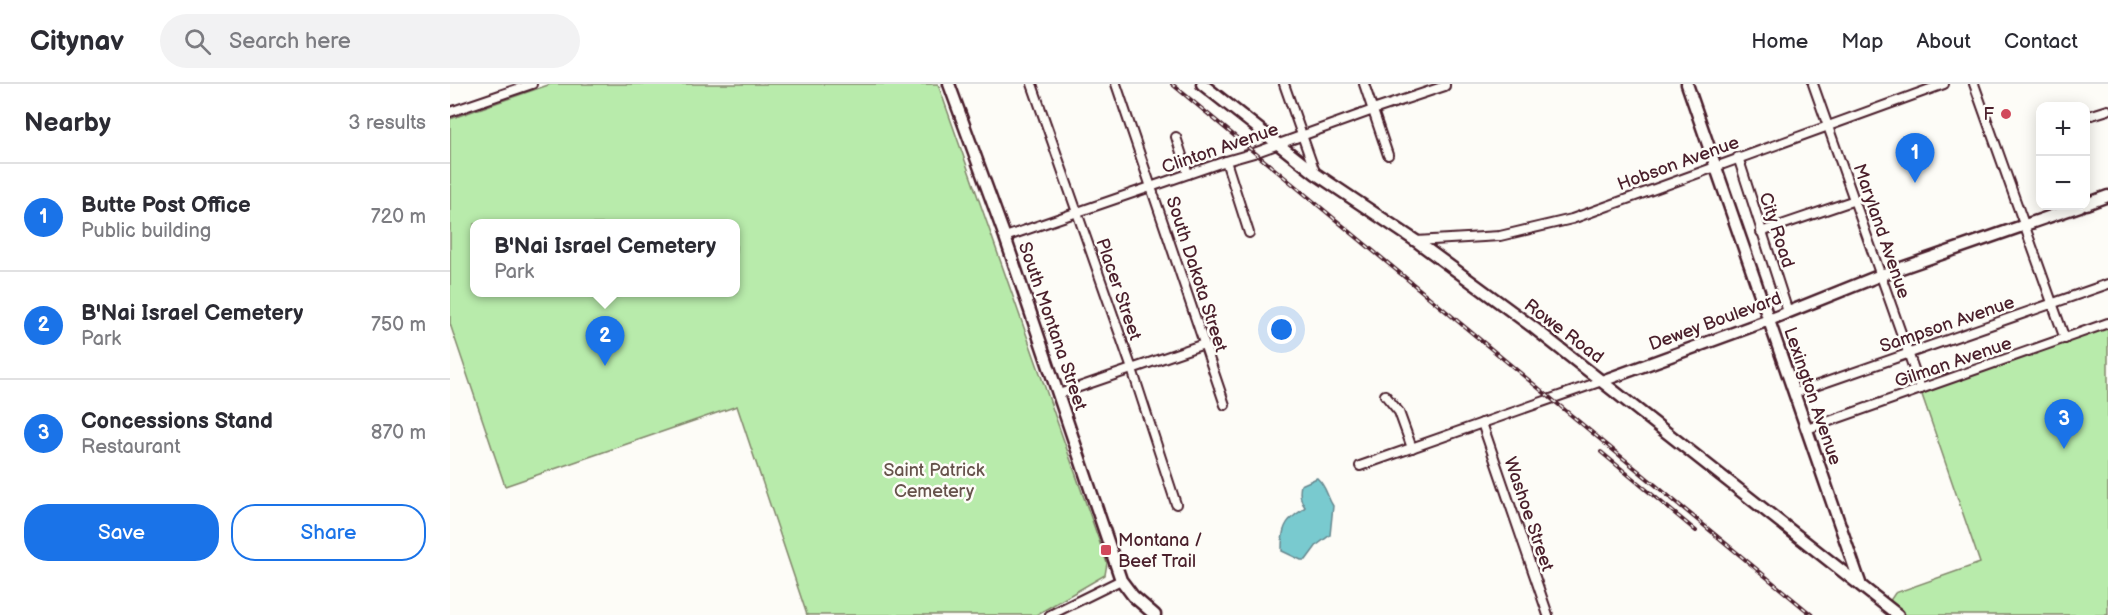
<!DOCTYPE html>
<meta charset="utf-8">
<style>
:root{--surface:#fff;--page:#f2f2f3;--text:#2b2b33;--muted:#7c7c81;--line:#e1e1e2;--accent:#1a73e8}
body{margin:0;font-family:"Balsamiq Sans",sans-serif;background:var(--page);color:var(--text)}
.controls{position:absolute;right:18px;top:18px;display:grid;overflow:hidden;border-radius:12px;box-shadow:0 3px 15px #0003}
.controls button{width:54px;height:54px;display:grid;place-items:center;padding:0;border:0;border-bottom:2px solid var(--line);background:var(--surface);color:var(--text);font:30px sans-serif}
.you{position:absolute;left:832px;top:246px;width:21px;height:21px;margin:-15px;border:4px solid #fff;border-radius:50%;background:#1a73e8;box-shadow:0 0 0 9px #1a73e833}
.badge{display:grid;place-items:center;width:39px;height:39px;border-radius:50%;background:var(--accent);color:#fff;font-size:20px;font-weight:700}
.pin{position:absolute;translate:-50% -50px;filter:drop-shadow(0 2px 3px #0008)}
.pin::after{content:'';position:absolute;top:32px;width:21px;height:18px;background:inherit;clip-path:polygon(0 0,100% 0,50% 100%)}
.popup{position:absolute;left:20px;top:135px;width:270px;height:78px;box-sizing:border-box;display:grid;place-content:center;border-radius:12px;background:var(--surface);filter:drop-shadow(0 2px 4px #0005);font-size:20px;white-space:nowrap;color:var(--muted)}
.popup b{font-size:22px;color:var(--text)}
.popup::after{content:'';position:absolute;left:50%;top:100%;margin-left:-12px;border:12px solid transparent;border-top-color:var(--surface)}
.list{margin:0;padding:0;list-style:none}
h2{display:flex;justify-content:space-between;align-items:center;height:78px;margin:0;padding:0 24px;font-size:26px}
h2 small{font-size:20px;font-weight:400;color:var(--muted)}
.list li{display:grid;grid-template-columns:39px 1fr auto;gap:18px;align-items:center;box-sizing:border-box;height:108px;padding:0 24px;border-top:2px solid var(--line)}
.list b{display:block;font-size:22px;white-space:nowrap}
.list p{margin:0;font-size:20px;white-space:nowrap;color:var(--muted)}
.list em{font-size:20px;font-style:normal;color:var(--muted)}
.actions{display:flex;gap:12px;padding:18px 24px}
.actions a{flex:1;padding:14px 0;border:2px solid var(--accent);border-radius:24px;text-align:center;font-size:21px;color:var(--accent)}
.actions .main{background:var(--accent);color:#fff}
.icon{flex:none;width:33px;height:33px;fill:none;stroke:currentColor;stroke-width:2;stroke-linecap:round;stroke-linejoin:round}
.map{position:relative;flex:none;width:1658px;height:531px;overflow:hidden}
header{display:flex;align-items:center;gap:36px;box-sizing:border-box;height:84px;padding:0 30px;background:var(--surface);border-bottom:2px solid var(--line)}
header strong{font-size:28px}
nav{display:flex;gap:33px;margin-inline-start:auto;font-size:21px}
.search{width:420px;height:54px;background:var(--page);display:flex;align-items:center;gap:15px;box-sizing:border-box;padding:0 21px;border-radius:33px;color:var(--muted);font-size:22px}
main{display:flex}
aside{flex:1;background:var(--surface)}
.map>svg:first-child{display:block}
</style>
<header>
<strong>Citynav</strong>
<div class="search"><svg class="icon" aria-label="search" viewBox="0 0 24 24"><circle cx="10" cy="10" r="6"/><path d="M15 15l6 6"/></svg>Search here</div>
<nav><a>Home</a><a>Map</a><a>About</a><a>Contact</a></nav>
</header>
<main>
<aside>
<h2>Nearby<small>3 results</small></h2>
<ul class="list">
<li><span class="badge">1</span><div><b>Butte Post Office</b><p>Public building</p></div><em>720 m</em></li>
<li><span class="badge">2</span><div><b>B'Nai Israel Cemetery</b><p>Park</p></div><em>750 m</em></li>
<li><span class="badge">3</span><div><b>Concessions Stand</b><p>Restaurant</p></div><em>870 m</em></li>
</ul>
<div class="actions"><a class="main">Save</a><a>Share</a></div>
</aside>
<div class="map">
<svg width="1658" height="531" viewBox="0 0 1658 531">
<rect width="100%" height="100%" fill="#fdfcf7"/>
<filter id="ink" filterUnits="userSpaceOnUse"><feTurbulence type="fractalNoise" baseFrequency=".0167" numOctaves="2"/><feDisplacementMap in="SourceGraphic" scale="12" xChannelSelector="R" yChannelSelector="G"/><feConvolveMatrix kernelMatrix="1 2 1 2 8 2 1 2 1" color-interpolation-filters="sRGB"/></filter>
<g filter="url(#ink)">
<!-- green -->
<g fill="#b8ebab" stroke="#81856b" stroke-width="1.5" fill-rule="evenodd">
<path d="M 101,0 L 488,0 L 657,479 L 655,491 L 586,531 L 357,531 L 287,322 L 55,402 L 0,240 L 0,35 ZM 24,140 L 286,140 L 286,208 L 24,208 Z"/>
<polygon points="1658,242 1658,531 1455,531 1439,518 1445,509 1530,479 1471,308"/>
</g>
<!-- water -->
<path fill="#79cacf" stroke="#66868d" stroke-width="1.5" d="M 867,394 C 877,403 876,411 883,422 L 880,451 L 867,461 L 856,476 L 851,476 L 832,467 C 832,453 832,440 844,432 C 848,428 851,428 855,423 C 850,416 849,409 851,401 Z"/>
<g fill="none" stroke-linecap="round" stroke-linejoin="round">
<!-- street casing -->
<g stroke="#4a1f2b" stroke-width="12">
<g id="street">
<polyline points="582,0 682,285 726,420"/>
<polyline points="666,0 775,321"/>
<polyline points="834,0 865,88"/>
<polyline points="914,0 938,71"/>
<polyline points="1363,0 1471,305"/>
<polyline points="1524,0 1615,255"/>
<polyline points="0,28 82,0"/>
<polyline points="1642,31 1658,26"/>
<polyline points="726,53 738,90"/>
<polyline points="1288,73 1338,228"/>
<polyline points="776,77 799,149"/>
<polyline points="1311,148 1405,116"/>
<polyline points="555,153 776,77 804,69 923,26 995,2 995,0"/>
<polyline points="966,157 1050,152 1122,135 1494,0"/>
<polyline points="1345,309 1658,200"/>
<polyline points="609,310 754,260"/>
<polyline points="935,311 949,328 962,364"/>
<polyline points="1032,339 1098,531"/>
<polyline points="1357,345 1658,239"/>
<polyline points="910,382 1152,297"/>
<polyline points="600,531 671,496"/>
</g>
</g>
<!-- secondary casing -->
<g stroke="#4a1f2b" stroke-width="15">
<g id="secondary">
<polyline points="499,0 555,153 671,496 683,512 705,531"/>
<polyline points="752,0 866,90 966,157 1084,244 1448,531"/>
<polyline points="1237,0 1410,499"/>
<polyline points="1636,120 1658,112"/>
<polyline points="1152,297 1319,236 1431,191 1630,122"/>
</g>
</g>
<!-- street -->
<use href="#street" stroke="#fdfcf7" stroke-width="8"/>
<!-- secondary -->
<use href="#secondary" stroke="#fdfcf7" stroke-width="10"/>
<!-- rail casing -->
<g stroke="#4a1f2b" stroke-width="4">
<g id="rail">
<polyline points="722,0 1362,531"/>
<polyline points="1151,368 1246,447"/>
</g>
</g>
<!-- rail -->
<use href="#rail" stroke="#fdfcf7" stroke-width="1.5" stroke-dasharray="4.5" stroke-linecap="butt"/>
</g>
</g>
<!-- markers -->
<g fill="#d1495b" stroke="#fdfcf7" stroke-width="2">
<circle cx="1556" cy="30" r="6"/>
<rect x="650" y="460" width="12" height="12" rx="3"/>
</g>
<g text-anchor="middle" stroke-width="5" stroke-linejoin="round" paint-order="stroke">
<!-- poi labels -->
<g font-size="18" fill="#4a1f2b" stroke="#fdfcf7" text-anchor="end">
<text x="1544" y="36">F</text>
<text x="668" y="462" text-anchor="start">Montana /<tspan x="668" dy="21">Beef Trail</tspan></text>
</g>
<!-- street labels -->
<g font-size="18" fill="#4a1f2b" stroke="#fdfcf7">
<text transform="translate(770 64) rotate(-19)" y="6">Clinton Avenue</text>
<text transform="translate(1228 79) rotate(-20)" y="6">Hobson Avenue</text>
<text transform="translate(1327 146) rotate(72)" y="6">City Road</text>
<text transform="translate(1432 147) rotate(71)" y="6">Maryland Avenue</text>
<text transform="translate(747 190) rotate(72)" y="6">South Dakota Street</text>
<text transform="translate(669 205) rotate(71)" y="6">Placer Street</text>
<text transform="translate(1265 237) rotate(-20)" y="6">Dewey Boulevard</text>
<text transform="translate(1497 240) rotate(-19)" y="6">Sampson Avenue</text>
<text transform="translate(603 242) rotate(71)" y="6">South Montana Street</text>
<text transform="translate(1114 247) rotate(37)" y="6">Rowe Road</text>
<text transform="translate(1503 278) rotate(-19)" y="6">Gilman Avenue</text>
<text transform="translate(1363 312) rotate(71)" y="6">Lexington Avenue</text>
<text transform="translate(1079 430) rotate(71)" y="6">Washoe Street</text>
</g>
<!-- park labels -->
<g font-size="18" fill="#66524b" stroke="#fdfcf7">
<text x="484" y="392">Saint Patrick<tspan x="484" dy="21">Cemetery</tspan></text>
</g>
</g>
</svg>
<div class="controls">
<button>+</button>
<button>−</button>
</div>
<div class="you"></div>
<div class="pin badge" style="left:1465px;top:99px">1</div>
<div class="pin badge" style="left:155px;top:282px">2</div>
<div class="popup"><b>B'Nai Israel Cemetery</b>Park</div>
<div class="pin badge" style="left:1614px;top:365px">3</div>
</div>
</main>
